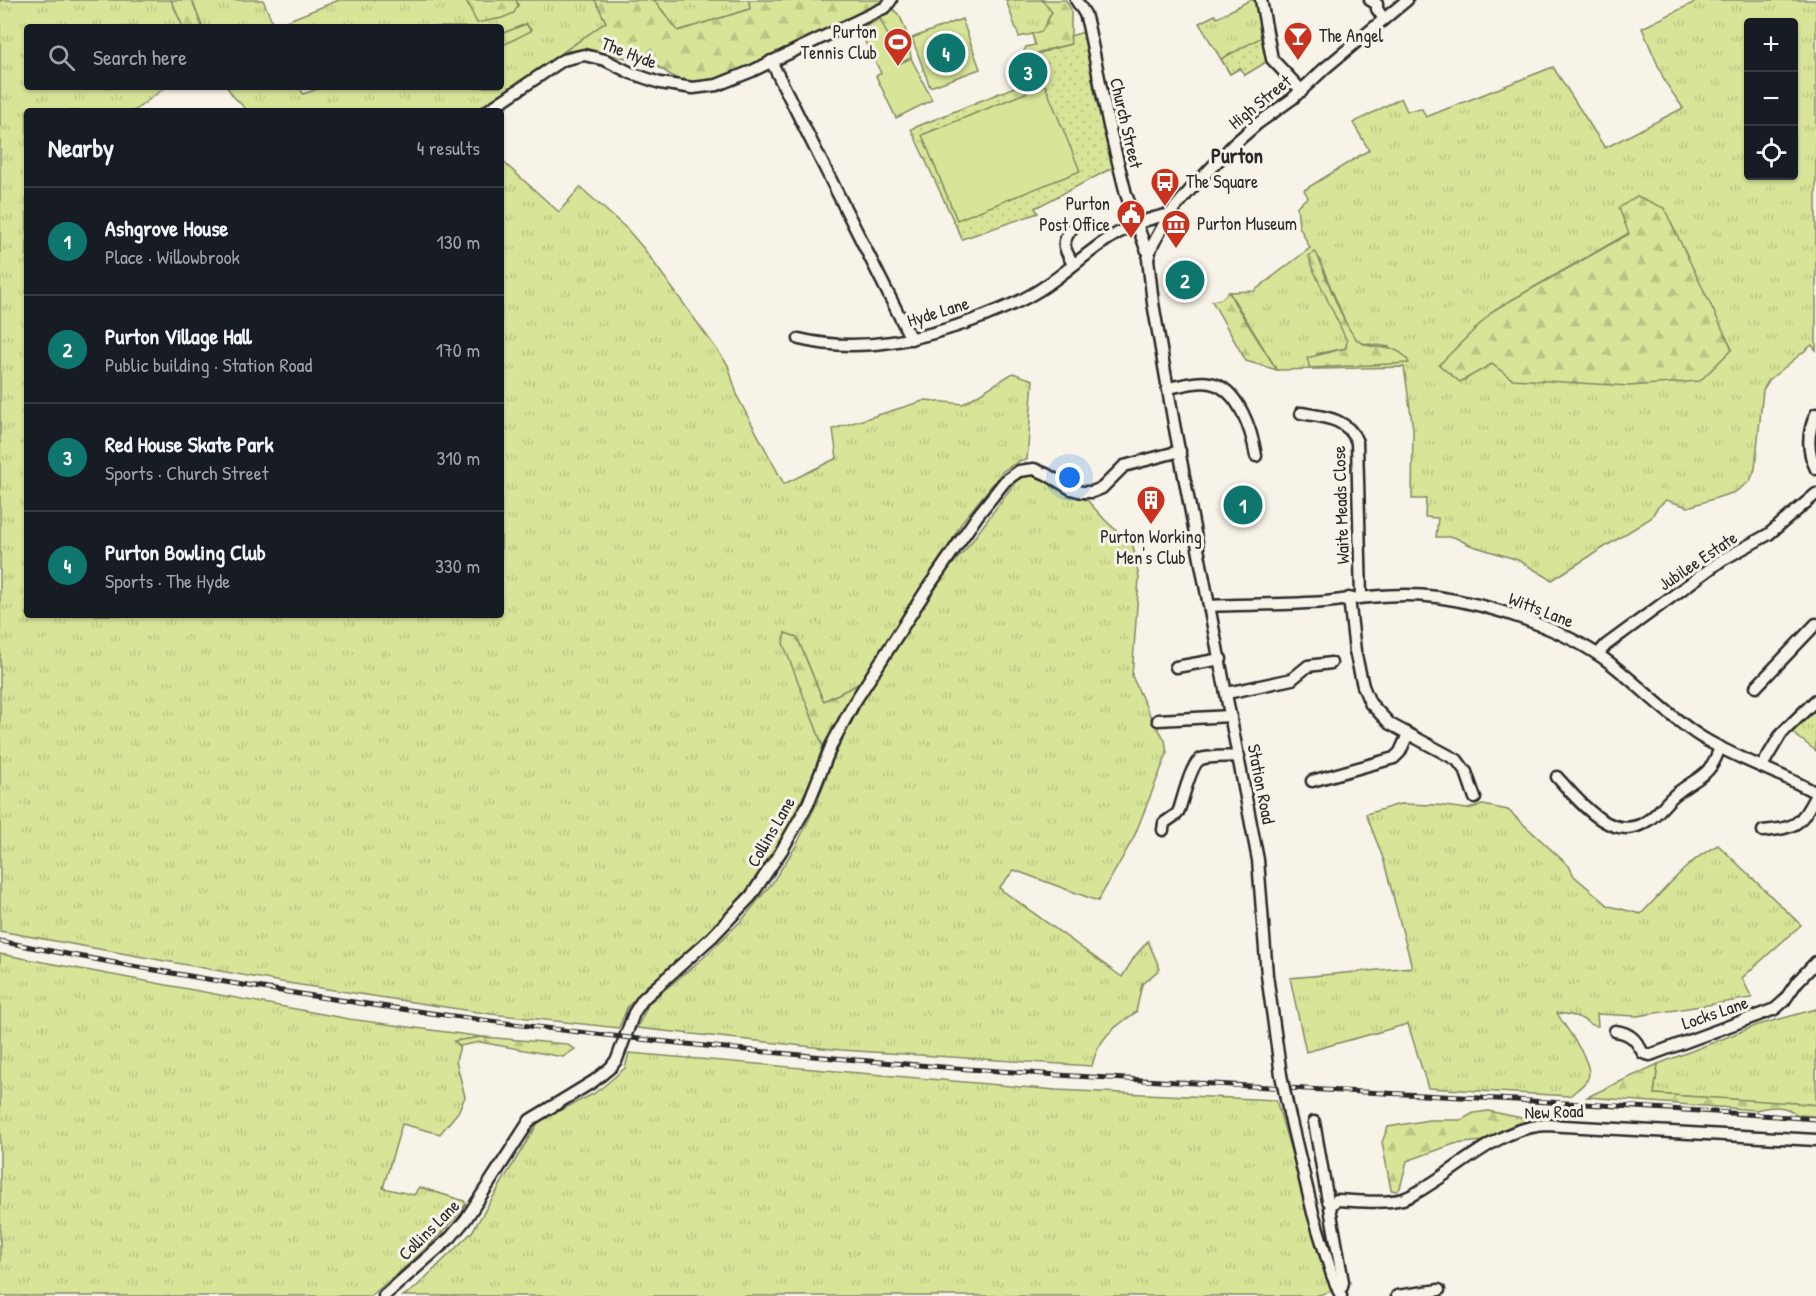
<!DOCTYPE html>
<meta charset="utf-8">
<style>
:root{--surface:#171b24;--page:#242831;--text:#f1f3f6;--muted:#9ea1a6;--line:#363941;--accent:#0f766e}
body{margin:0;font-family:"Patrick Hand",sans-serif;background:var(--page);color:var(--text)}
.controls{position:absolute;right:18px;top:18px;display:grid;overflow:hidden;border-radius:6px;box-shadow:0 2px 4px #0004}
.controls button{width:54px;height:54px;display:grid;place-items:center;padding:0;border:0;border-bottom:2px solid var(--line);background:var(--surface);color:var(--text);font:30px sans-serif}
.you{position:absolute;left:1070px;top:478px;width:21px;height:21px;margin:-15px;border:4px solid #fff;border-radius:50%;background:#1a73e8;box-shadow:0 0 0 9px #1a73e833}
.badge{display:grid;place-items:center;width:39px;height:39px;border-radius:50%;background:var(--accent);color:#fff;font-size:20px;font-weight:700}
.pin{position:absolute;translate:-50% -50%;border:3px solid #fff;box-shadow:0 2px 6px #0006}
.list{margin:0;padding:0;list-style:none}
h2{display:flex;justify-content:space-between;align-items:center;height:78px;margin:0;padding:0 24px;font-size:26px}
h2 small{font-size:20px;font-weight:400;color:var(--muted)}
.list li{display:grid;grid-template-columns:39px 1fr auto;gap:18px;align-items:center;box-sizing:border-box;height:108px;padding:0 24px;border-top:2px solid var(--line)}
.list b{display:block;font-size:22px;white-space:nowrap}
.list p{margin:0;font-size:20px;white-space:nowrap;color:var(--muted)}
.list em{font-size:20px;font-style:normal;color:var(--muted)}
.icon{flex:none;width:33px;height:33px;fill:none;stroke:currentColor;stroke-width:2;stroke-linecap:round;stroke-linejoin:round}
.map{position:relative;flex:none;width:1816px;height:1296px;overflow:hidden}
.search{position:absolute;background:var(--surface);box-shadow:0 2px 4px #0004;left:24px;top:24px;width:480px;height:66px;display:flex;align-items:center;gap:15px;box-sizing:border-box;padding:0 21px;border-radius:6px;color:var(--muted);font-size:22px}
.panel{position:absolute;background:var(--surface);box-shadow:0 2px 4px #0004;left:24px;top:108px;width:480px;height:510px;border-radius:6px}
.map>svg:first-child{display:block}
</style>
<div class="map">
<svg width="1816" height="1296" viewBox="0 0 1816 1296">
<defs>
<pattern id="grass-tufts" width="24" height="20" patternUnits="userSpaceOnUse" patternTransform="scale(1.5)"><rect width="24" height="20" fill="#d8e598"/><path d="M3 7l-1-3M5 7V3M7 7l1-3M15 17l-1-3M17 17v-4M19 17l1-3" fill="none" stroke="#bac583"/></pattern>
<pattern id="forest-firs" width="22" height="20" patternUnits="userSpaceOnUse" patternTransform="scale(1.5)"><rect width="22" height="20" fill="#d8e598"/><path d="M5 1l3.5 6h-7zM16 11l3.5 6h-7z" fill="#bac583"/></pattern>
<pattern id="park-dots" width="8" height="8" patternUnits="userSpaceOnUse" patternTransform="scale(1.5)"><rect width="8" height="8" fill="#d8e598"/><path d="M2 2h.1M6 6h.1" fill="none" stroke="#bac583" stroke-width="1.8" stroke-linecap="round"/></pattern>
</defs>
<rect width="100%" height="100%" fill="#f7f3e8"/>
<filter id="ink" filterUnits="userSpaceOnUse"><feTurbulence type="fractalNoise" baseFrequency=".0167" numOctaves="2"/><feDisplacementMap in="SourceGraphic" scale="12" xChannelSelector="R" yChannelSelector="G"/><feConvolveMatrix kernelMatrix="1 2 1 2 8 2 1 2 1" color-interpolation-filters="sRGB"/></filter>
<g filter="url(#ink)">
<!-- grass -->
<g fill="url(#grass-tufts)" stroke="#828862" stroke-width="1.5" fill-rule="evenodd">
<polygon points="0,0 171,0 183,27 27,27 27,87 166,87 134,111 27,111 27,615 501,615 501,160 559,212 580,187 627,229 644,249 728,365 738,398 784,484 837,458 833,429 926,400 963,404 1013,373 1033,380 1027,460 1021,460 1003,471 962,522 934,572 863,682 824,701 822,698 797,637 785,633 799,681 823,746 811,780 781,842 744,895 679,962 646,986 627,1008 619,1028 491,1014 281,982 0,931"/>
<polygon points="192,0 263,0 274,26 339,0 466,0 477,22 502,18 518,5 516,0 595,0 606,22 479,111 248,111 233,96 227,87 300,87 303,94 323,87 501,87 501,46 531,30 526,24 501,34 501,27 202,27"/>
<polygon points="654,0 749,0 750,9 678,31"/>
<polygon points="1006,0 1042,0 1052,11 1042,32 1019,37"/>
<polygon points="1250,0 1256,0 1268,61 1245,75 1240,68 1230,74 1199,23 1215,15 1217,18"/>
<path d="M 1699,0 L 1816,0 L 1816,350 L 1812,345 L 1769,380 L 1763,390 L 1755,469 L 1750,481 L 1735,492 L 1688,507 L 1666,500 L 1657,508 L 1651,518 L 1552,580 L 1518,560 L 1470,545 L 1454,537 L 1436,537 L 1438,518 L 1425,517 L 1426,499 L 1412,499 L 1413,429 L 1404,367 L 1277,370 L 1229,292 L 1254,291 L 1310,248 L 1299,226 L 1297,206 L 1308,197 L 1304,190 L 1369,150 L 1353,123 L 1401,98 L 1407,111 L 1422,109 L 1426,117 L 1553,67 L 1605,148 L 1683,108 L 1665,82 L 1642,28 ZM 1748,22 L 1794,22 L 1794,176 L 1748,176 ZM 1629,233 L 1512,379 L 1492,364 L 1494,310 ZM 1314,252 L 1317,255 L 1350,333 L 1361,343 L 1390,347 L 1316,354 L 1346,348 L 1347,341 Z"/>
<polygon points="887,34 900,37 908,37 911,58 902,63"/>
<path d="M 1031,473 L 1045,476 L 1067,491 L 1088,501 L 1105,520 L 1133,546 L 1139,578 L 1132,676 L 1149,713 L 1165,740 L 1167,754 L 1134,837 L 1098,901 L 1014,870 L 999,888 L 1122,977 L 1135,956 L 1148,941 L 1160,969 L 1142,984 L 1136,1012 C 1113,1028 1098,1038 1092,1066 L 841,1050 L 637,1028 L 649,1003 L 703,958 L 743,919 L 772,883 L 796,846 L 817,803 L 833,759 L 862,702 L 946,572 L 966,549 L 1016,481 Z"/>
<polygon points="1816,705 1816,751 1789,730"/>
<path d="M 1400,804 L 1437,805 L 1467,809 L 1483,805 L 1508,810 L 1569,866 L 1574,876 L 1609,906 L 1641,914 C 1666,889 1686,861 1718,845 L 1801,925 L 1742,978 L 1752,998 L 1637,1016 L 1597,1014 L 1598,1026 C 1591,1026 1590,1023 1584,1020 C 1576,1015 1566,1014 1557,1013 C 1564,1026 1597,1066 1587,1080 C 1583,1086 1575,1091 1570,1096 L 1428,1088 L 1408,1024 L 1306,1052 L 1290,978 L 1412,967 L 1383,858 L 1366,814 Z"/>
<path d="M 0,954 L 349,1019 L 483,1037 L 455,1041 L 460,1046 L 456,1061 L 465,1097 L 458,1112 L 440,1134 L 402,1124 L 383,1188 L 414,1195 L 419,1187 L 464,1201 L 466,1204 C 440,1239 405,1268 371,1296 L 0,1296 Z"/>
<polygon points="1816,1009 1816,1105 1654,1094 1658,1064 1758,1025"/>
<polygon points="629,1053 1056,1090 1276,1100 1332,1291 1315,1296 403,1296 414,1289 472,1232 539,1121 593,1094 604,1086 625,1068"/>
</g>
<!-- forest -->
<g fill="url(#forest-firs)" stroke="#828862" stroke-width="1.5">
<polygon points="171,0 192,0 202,27 183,27"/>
<polygon points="466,0 516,0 518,5 514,13 502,18 477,23"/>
<path d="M 595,0 L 654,0 L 678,31 L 750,9 L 749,0 L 881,0 L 880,4 C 901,10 901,18 908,37 L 900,37 L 887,34 L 879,20 L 859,30 L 853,19 L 773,57 L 705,85 L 680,81 L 654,64 L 590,50 L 565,51 L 606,22 Z"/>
<polygon points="1042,0 1066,0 1071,10 1071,44 1039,52 1014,73 1026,47 1035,45 1032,34 1042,31 1052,12"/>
<polygon points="526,24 531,31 501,46 501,34"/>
<polygon points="1637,196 1664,208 1732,349 1700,381 1629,386 1512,379 1492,364 1460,382 1439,365 1494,310 1629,234 1619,208"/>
<path d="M 1314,252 L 1317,254 C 1325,273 1345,333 1360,342 C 1376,352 1400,342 1409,363 L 1310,368 L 1307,358 L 1346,348 L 1347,341 L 1311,265 L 1309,256 Z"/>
<polygon points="1229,292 1235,304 1277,370 1246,361 1212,301 1221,299"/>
<polygon points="785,633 797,637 822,698 824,701 863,682 823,746 783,643"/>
<polygon points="483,1037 566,1044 575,1049 563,1057 480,1042 460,1046 454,1041"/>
<path d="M 1658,1064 L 1654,1094 L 1810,1104 L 1816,1105 L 1816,1116 L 1797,1115 C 1787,1105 1770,1106 1756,1110 L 1587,1097 Z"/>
<polygon points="1488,1111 1532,1120 1483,1141 1454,1144 1407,1161 1400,1188 1397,1191 1391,1190 1382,1142 1388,1127 1429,1120 1461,1120 1474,1113"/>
</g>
<!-- park -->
<g fill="url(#park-dots)" stroke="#828862" stroke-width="1.5">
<path d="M 1084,32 L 1094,90 L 1114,167 L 1035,208 L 1038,213 L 962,239 L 911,129 L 1017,86 L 1014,73 C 1036,52 1043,51 1071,44 L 1070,36 Z"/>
<polygon points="1260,38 1263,38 1268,61 1245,75 1240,68 1230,74 1221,59"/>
</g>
<!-- pitch -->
<g fill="#d8e598" stroke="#828862" stroke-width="1.5">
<polygon points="880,19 901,63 911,58 932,100 896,118 876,76 881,73 859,30"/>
<polygon points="962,19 980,69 930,87 912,38"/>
<polygon points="1036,61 1039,74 1020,79 1017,69 1021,68 1020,65"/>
<polygon points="1045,85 1080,171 957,220 922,135"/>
</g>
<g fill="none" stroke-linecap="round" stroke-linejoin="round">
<!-- minor casing -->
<g stroke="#2b2b2b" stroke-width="15">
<g id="minor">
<polyline points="1076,0 1085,14 1088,25 1109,126 1126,194 1146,249 1149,252"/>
<polyline points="1261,0 1272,59 1302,91"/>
<polyline points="1370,0 1377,4 1377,9 1384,19"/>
<polyline points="771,61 911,339"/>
<polyline points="487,111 563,60 584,55 605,60 631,73 660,83 693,88 717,85 752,71 886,7 891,0"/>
<path d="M 1073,227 C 1060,243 1064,248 1073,264"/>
<path d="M 799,339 C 861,354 924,339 982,317 C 1004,308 1025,300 1044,287 C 1081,262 1103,235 1147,220 C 1155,218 1162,215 1169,215"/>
<path d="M 1168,388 C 1181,386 1198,380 1210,383 C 1239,388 1252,432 1256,456"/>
<path d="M 1301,413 C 1324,417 1348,418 1357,442 L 1361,597"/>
<path d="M 1816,414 C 1807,433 1807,451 1816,469"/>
<polyline points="1349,598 1355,651 1363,686 1370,703 1390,724 1457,760 1466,772 1475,798"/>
<path d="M 1210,606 C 1248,604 1286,605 1324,602 C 1362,598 1399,592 1437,597 C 1493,605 1565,629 1610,663 C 1640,686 1666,714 1698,735 C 1735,759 1778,771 1816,793"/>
<polyline points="1598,654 1606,645 1722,560 1769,534 1816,494"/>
<polyline points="1176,667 1221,659"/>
<polyline points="1756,687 1816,624"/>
<polyline points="1227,693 1292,679 1308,666 1331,663"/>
<polyline points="1158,720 1231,716"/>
<polyline points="1762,766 1781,734 1816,700"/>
<path d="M 1557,777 C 1578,800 1612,845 1647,821 C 1659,814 1666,801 1677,793 C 1700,775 1710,777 1720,747"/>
<polyline points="1312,781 1394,758 1400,752 1408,734"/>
<path d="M 1163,830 L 1164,823 L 1177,814 L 1179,810 C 1183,799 1191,763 1201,759 C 1209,756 1229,757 1239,756"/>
<path d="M 1763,831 C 1798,827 1799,826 1816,795"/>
<path d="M 1615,1031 C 1631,1033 1636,1040 1643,1053 L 1650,1055 L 1775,1009 L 1784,1001 L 1797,982 L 1816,962"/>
<polyline points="1281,1075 1267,975 1258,860 1174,424 1153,303 1148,259 1151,248 1169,215 1191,189 1234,144 1257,124 1292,99 1324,69 1407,0"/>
<polyline points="1289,1113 1313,1213 1332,1275 1341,1296"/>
<polyline points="1314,1122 1328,1201 1332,1204"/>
<path d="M 1338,1290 L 1342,1287 L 1343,1282 L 1330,1208 L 1332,1204 L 1337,1200 C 1358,1201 1382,1204 1403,1199 C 1413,1196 1423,1189 1432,1183 C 1469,1160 1501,1128 1546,1125 L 1816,1140"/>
<polyline points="384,1296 451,1237 466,1219 530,1120 594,1081 611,1067 617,1059 634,1013 643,999 712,937 751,896 782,850 808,804 832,744 854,703 927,589 978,515 1005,481 1019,471 1034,469 1046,474 1071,489 1082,492 1092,492 1102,488 1124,466 1180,451"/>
<polyline points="1397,1296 1439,1290"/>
</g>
</g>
<!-- minor -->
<use href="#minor" stroke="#f7f3e8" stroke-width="10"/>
<!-- rail casing -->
<g stroke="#2b2b2b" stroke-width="5">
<path id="rail" d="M 0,941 C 315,1004 634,1044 955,1068 C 1242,1089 1529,1097 1816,1119"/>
</g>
<!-- rail -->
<use href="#rail" stroke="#f7f3e8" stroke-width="3" stroke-dasharray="9" stroke-linecap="butt"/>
<!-- minor-bridge casing -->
<g stroke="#2b2b2b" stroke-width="15" stroke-linecap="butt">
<polyline id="minor-bridge" points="1281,1075 1289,1113"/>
</g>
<!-- minor-bridge -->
<use href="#minor-bridge" stroke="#f7f3e8" stroke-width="10"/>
</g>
</g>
<!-- icons -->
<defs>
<g id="bar-pin" transform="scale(1.5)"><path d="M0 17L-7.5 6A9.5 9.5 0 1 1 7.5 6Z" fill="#c8321e" stroke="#f7f3e8"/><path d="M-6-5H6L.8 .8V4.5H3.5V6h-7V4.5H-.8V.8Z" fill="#fff"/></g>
<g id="stadium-pin" transform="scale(1.5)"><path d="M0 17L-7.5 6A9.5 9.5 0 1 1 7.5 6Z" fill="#c8321e" stroke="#f7f3e8"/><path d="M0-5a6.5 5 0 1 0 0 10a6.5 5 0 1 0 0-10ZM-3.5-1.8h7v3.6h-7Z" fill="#fff"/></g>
<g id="bus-pin" transform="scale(1.5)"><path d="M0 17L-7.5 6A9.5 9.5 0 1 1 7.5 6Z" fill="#c8321e" stroke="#f7f3e8"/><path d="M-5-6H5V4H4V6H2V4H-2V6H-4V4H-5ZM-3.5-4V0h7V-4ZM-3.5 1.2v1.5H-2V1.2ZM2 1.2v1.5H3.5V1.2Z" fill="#fff"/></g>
<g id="civic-pin" transform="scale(1.5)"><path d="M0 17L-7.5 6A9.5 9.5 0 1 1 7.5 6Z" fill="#c8321e" stroke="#f7f3e8"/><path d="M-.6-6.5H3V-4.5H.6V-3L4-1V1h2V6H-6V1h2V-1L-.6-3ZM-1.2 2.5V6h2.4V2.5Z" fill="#fff"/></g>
<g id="museum-pin" transform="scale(1.5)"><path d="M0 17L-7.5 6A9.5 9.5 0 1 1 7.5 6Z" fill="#c8321e" stroke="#f7f3e8"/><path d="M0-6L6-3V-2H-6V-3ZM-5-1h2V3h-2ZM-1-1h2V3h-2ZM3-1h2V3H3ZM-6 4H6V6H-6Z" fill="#fff"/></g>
<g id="building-pin" transform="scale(1.5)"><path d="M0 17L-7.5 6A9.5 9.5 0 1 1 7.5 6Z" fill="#c8321e" stroke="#f7f3e8"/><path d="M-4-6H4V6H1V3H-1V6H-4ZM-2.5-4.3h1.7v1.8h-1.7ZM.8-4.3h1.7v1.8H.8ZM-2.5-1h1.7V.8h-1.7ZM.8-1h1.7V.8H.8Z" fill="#fff"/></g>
</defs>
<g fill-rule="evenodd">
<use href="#bar-pin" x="1298" y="36"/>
<use href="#stadium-pin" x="898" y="42"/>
<use href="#bus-pin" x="1165" y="182"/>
<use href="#civic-pin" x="1131" y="214"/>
<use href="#museum-pin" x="1176" y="224"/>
<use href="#building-pin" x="1151" y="500"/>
</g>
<g text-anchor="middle" stroke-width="6" stroke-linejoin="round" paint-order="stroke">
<!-- poi labels -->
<g font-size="18" fill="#2b2b2b" stroke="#f7f3e8" text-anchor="start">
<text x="877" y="38" text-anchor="end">Purton<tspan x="877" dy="21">Tennis Club</tspan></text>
<text x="1319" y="42">The Angel</text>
<text x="1186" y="188">The Square</text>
<text x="1110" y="210" text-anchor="end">Purton<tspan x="1110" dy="21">Post Office</tspan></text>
<text x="1197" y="230">Purton Museum</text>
<text x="1151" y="543" text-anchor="middle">Purton Working<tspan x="1151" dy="21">Men's Club</tspan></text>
</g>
<!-- street labels -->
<g font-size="18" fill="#2b2b2b" stroke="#f7f3e8">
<text transform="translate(629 53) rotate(21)" y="6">The Hyde</text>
<text transform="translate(1260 102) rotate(-39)" y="6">High Street</text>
<text transform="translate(1126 123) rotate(77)" y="6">Church Street</text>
<text transform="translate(938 312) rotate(-17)" y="6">Hyde Lane</text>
<text transform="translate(1341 505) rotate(-92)" y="6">Waite Meads Close</text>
<text transform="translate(1698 561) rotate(-34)" y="6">Jubilee Estate</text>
<text transform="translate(1541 610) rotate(21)" y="6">Witts Lane</text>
<text transform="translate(1261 784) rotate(79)" y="6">Station Road</text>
<text transform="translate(771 832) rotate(-60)" y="6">Collins Lane</text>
<text transform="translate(1715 1013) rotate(-19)" y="6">Locks Lane</text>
<text transform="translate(1554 1112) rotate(-2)" y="6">New Road</text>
<text transform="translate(429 1230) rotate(-45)" y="6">Collins Lane</text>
</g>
<!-- quarter labels -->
<g font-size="21" font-weight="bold" fill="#2b2b2b" stroke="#f7f3e8">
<text x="1237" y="163">Purton</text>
</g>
</g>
</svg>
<div class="controls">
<button>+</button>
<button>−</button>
<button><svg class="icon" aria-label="locate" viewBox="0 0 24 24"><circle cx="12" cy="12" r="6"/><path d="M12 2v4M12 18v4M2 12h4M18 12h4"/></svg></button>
</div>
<div class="you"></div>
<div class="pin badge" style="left:1243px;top:505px">1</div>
<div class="pin badge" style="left:1185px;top:280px">2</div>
<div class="pin badge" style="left:1028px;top:72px">3</div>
<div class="pin badge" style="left:946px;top:53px">4</div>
<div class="search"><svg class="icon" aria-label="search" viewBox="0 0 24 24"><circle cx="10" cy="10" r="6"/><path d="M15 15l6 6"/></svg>Search here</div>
<section class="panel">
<h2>Nearby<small>4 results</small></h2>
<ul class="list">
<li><span class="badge">1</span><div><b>Ashgrove House</b><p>Place · Willowbrook</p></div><em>130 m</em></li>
<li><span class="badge">2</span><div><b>Purton Village Hall</b><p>Public building · Station Road</p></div><em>170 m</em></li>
<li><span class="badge">3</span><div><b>Red House Skate Park</b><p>Sports · Church Street</p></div><em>310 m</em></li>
<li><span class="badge">4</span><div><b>Purton Bowling Club</b><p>Sports · The Hyde</p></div><em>330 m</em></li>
</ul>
</section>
</div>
